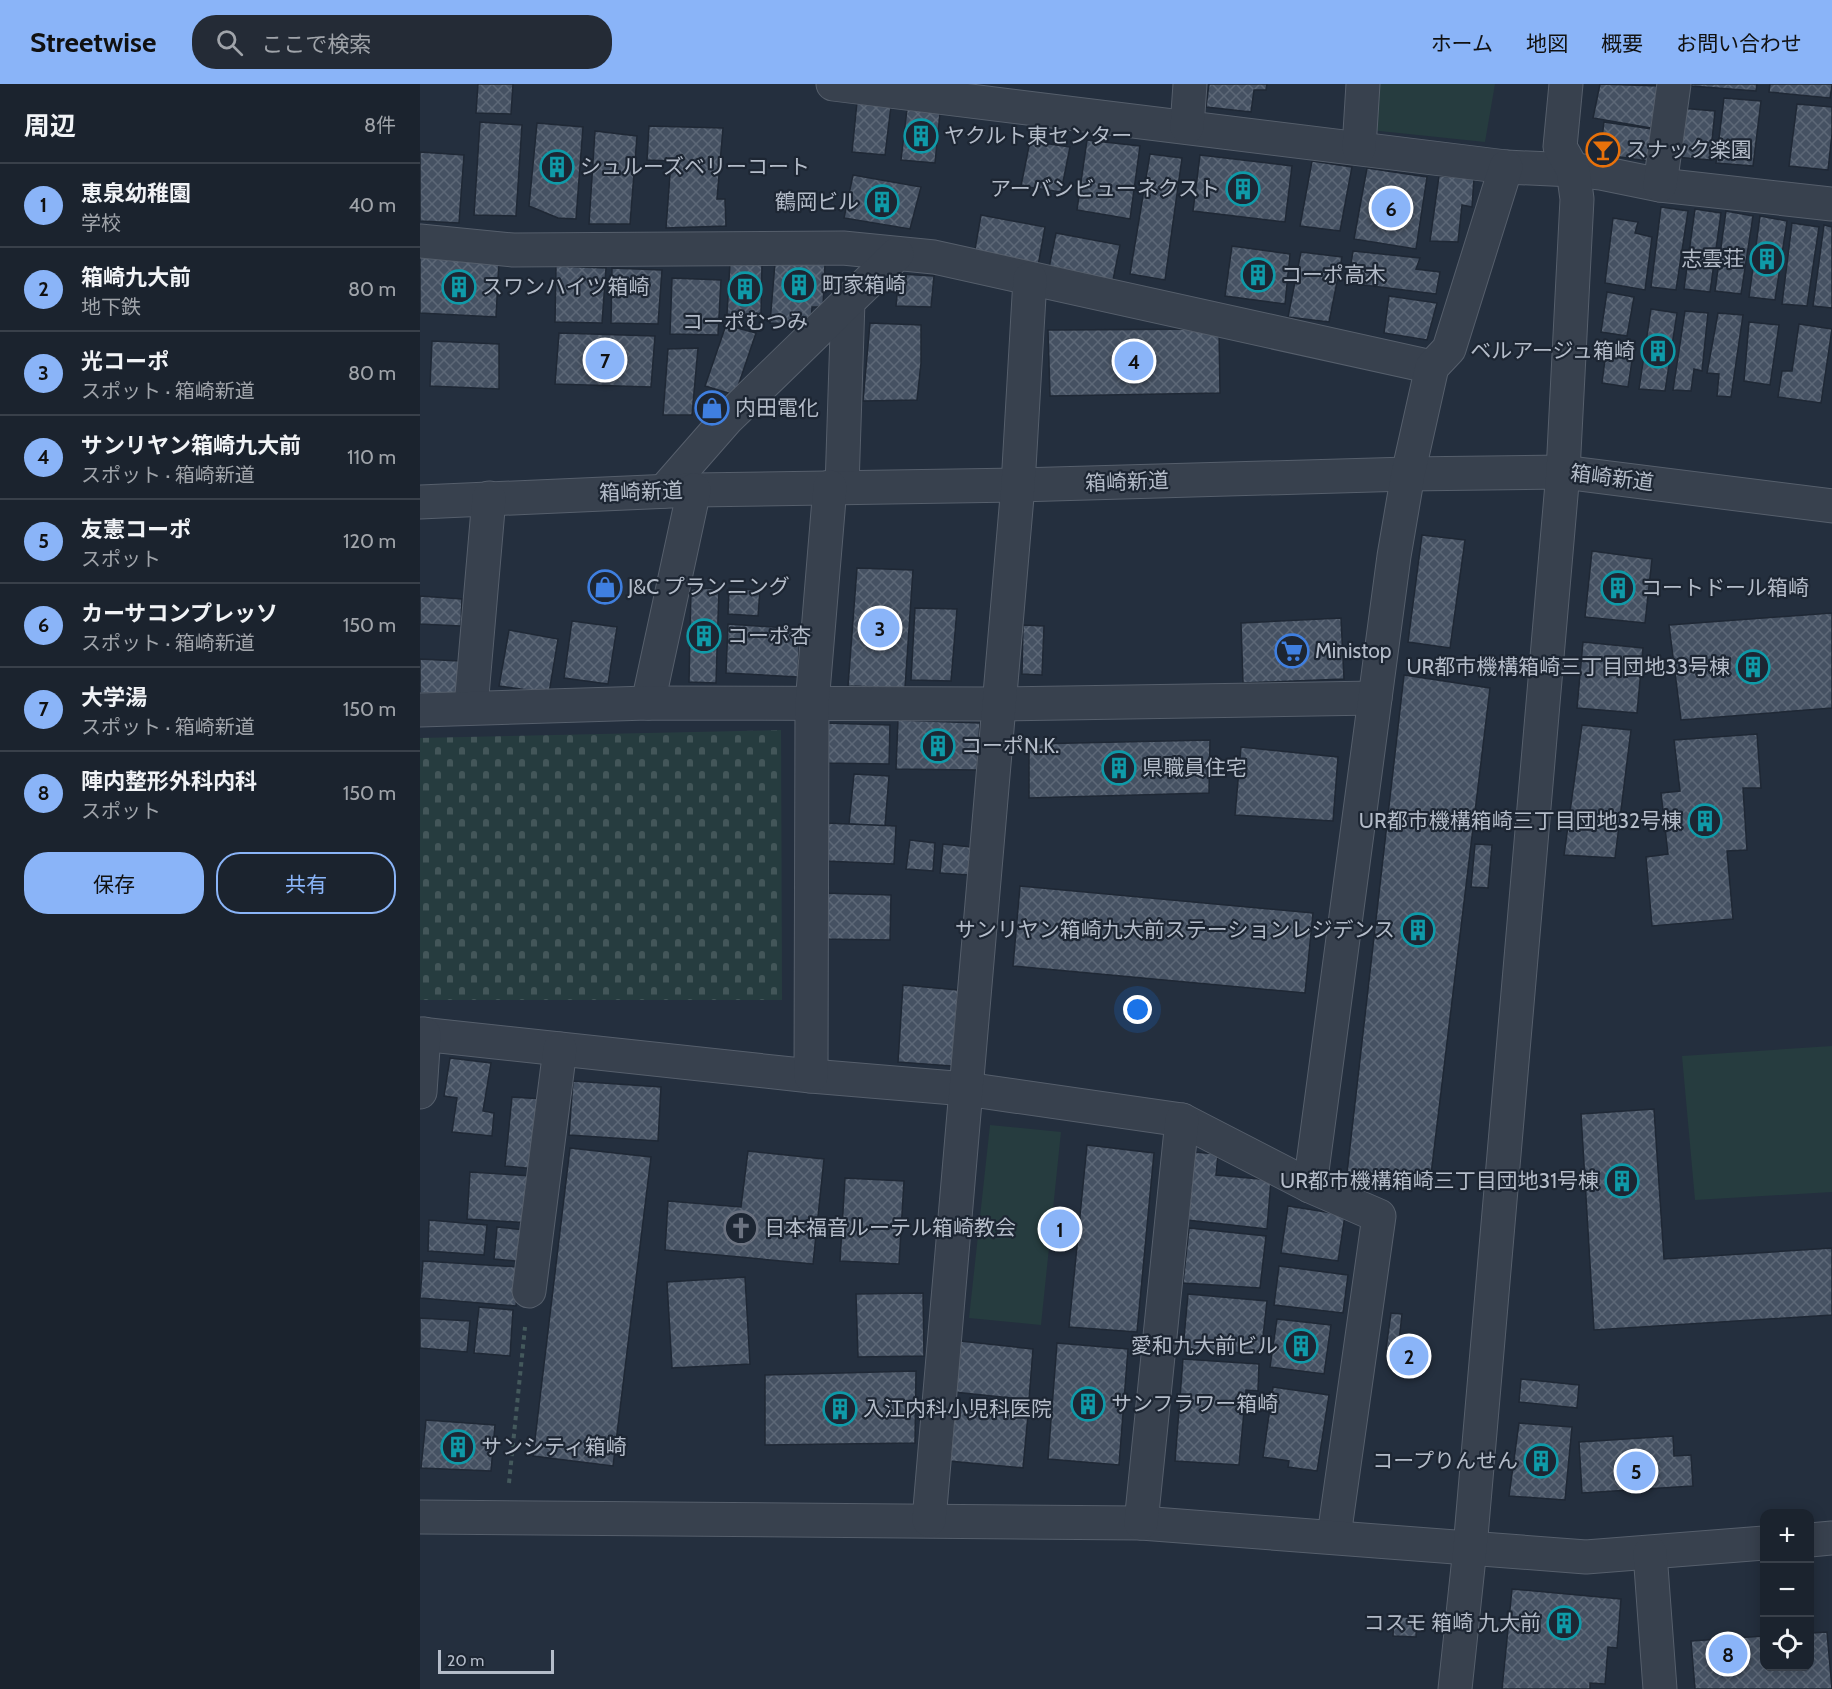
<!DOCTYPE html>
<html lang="ja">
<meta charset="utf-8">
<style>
:root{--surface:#1b232e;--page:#242b36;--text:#f1f3f6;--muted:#a0a4aa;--line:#39404a;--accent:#8ab4f8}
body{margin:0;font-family:Cabin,"Noto Sans JP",sans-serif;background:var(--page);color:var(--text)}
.controls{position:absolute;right:18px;bottom:18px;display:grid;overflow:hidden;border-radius:12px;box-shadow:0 3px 15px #0003}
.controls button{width:54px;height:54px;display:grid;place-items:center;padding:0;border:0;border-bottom:2px solid var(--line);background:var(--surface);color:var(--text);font:30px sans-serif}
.scale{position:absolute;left:18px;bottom:15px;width:116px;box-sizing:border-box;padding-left:6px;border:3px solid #b4bcc9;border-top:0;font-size:16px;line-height:21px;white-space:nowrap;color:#b4bcc9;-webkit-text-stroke:4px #1d2633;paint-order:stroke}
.you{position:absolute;left:718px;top:926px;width:21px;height:21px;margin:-15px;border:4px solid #fff;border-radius:50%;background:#1a73e8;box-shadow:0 0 0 9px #1a73e833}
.badge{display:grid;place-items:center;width:39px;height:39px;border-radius:50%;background:var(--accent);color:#111;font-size:20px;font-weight:700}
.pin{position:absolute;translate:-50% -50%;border:3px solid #fff;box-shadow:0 2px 6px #0006}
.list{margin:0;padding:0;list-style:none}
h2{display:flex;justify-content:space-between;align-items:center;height:78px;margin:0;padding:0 24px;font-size:26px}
h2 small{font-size:20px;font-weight:400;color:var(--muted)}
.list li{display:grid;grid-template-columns:39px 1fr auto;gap:18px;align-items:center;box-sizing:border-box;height:84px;padding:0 24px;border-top:2px solid var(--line)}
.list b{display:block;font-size:22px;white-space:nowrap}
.list p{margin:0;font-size:20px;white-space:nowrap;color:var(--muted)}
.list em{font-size:20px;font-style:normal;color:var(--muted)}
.actions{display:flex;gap:12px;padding:18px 24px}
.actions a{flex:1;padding:14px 0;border:2px solid var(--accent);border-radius:24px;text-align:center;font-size:21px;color:var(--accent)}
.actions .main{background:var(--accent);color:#111}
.icon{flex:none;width:33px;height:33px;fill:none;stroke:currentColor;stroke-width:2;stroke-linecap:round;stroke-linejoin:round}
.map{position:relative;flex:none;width:1412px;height:1605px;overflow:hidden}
header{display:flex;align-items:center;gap:36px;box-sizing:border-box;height:84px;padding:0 30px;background:var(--accent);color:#111}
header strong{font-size:28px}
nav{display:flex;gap:33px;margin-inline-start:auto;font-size:21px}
.search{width:420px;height:54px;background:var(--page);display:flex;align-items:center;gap:15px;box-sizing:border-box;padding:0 21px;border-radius:24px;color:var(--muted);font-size:22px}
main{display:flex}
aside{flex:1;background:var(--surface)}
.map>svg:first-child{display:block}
</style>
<header>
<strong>Streetwise</strong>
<div class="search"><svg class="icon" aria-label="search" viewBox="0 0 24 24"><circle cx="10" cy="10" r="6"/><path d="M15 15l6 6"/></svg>ここで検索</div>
<nav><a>ホーム</a><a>地図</a><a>概要</a><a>お問い合わせ</a></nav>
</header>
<main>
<aside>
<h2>周辺<small>8件</small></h2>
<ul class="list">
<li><span class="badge">1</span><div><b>恵泉幼稚園</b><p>学校</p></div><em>40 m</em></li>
<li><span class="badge">2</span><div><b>箱崎九大前</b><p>地下鉄</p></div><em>80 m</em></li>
<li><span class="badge">3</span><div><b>光コーポ</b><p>スポット · 箱崎新道</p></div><em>80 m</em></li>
<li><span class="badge">4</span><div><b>サンリヤン箱崎九大前</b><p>スポット · 箱崎新道</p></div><em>110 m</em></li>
<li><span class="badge">5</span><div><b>友憲コーポ</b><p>スポット</p></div><em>120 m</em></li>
<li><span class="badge">6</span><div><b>カーサコンプレッソ</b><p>スポット · 箱崎新道</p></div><em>150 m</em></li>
<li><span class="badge">7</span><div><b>大学湯</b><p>スポット · 箱崎新道</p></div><em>150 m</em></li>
<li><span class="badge">8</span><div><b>陣内整形外科内科</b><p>スポット</p></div><em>150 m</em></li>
</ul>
<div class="actions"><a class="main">保存</a><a>共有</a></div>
</aside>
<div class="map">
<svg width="1412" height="1605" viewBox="0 0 1412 1605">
<defs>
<pattern id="cemetery-stones" width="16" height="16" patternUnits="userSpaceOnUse" patternTransform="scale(1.5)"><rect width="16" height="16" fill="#263c3f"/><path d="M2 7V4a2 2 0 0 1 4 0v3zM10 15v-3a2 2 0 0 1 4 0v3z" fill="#435659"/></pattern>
<pattern id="building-cross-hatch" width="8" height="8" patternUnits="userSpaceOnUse" patternTransform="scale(1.5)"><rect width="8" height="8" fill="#455162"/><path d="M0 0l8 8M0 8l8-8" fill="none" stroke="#5d6877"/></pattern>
</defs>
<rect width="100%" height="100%" fill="#242f3e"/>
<!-- cemetery -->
<polygon fill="url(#cemetery-stones)" points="361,646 362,916 0,916 0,654"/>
<!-- park -->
<g fill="#263c3f">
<polygon points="956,0 1075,0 1065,58 950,46"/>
<polygon points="1412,962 1412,1108 1275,1116 1262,972"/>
<polygon points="570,1041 641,1048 621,1241 549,1234"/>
</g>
<!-- building -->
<g fill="url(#building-cross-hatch)" stroke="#1f2835" stroke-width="1.5">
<polygon points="58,0 93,0 91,30 56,29"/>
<polygon points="789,0 847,0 846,6 834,6 831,28 786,23"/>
<polygon points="1180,0 1239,2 1231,44 1173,34"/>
<polygon points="1272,0 1337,0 1336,7 1271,2"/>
<polygon points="1350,0 1412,0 1412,1 1410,14 1349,8"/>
<polygon points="1304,14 1341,17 1333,82 1296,79"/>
<polygon points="437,18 471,22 465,71 432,68"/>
<polygon points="1377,20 1412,23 1412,50 1408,86 1369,82"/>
<polygon points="1260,24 1295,27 1290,76 1255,73"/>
<polygon points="487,25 520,29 515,79 481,76"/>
<polygon points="60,38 102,41 96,132 54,131"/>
<polygon points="1184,38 1239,46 1234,78 1180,70"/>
<polygon points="117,39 163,43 156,135 138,134 109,122"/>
<polygon points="229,42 303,44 297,115 305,115 306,142 246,144 251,77 227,76"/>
<polygon points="175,47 217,52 210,140 169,140"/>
<polygon points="667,56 720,62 710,135 657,126"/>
<polygon points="610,57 650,63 641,108 601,102"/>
<polygon points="0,68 44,71 39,139 0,137"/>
<polygon points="730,70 762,74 745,196 710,190"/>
<polygon points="780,71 872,82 865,138 773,127"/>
<polygon points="892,77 932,83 920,147 880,142"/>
<polygon points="947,84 1007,93 996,165 934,155"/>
<polygon points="433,91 501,103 490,145 424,134"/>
<polygon points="1019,92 1054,94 1052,123 1042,121 1038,158 1010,157"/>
<polygon points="1241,123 1268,127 1256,206 1231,203"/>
<polygon points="1275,125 1301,129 1290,208 1264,205"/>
<polygon points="1306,127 1333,132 1321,210 1295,207"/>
<polygon points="561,131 625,143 618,182 554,171"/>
<polygon points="1340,132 1367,137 1355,216 1329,213"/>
<polygon points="1193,134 1218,138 1215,149 1232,153 1225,206 1185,199"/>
<polygon points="1372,139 1399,143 1387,222 1362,220"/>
<polygon points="1404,141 1412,143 1412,224 1393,222"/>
<polygon points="636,149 700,161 692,201 628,189"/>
<polygon points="812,162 870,170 865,220 805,212"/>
<polygon points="933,167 1000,174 996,185 1020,188 1016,210 928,199"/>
<polygon points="881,168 922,173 909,238 868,233"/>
<polygon points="0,171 79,177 76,233 0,229"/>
<polygon points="310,179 342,179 341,231 307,230"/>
<polygon points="355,179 405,179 403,223 392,223 391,240 350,239"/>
<polygon points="136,182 186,184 182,239 135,238"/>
<polygon points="192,184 242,186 238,240 191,239"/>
<polygon points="479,190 514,192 511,223 476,222"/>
<polygon points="252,194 301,196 298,251 250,250"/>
<polygon points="1187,208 1214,213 1207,252 1181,248"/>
<polygon points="969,212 1017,219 1007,256 964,249"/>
<polygon points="1231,225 1257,229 1245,307 1219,305"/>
<polygon points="1265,227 1288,229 1282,287 1274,285 1271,307 1253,306"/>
<polygon points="1298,229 1323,231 1311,313 1297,312 1299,290 1287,289"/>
<polygon points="1329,238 1359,241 1350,301 1324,297"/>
<polygon points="450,239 501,241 501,279 497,316 443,317"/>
<polygon points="1379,240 1412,245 1401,319 1358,313 1362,287 1372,287"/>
<polygon points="306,241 336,249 315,311 285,302"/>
<polygon points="799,245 800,309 630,312 628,246"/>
<polygon points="139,249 235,252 231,303 135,300"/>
<polygon points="12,257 79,260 79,305 10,302"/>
<polygon points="1187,260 1214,264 1208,303 1182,299"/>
<polygon points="278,264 272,331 243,331 248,265"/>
<polygon points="287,308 308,314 286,333"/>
<polygon points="1002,451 1045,456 1030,564 988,558"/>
<polygon points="1172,467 1232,475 1225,539 1165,533"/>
<polygon points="437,484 493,486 485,604 428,602"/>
<polygon points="299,504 296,599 269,598 271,505"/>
<polygon points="309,504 340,506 338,532 308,530"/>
<polygon points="0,512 42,515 41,542 0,540"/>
<polygon points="495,524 537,525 531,597 491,596"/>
<polygon points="1412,529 1412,624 1261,636 1249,541"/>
<polygon points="921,534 924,595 823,599 821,539"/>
<polygon points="152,537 197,543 188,600 144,594"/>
<polygon points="308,540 380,545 378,593 306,589"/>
<polygon points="603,541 624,542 622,591 602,590"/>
<polygon points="89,546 138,555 129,609 79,602"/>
<polygon points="1163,558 1223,564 1217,629 1157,624"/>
<polygon points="0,575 40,577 39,610 0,609"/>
<polygon points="984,591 1070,604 1009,1107 927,1089"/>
<polygon points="478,636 560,639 557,686 476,685"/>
<polygon points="404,639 470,641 469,680 403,679"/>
<polygon points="1162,641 1211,646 1195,774 1144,771"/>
<polygon points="1337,650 1341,704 1323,704 1327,766 1307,767 1313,835 1232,842 1226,773 1248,770 1241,709 1260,707 1254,656"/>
<polygon points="790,656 789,709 609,714 609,660"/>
<polygon points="821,663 918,673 913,737 815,731"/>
<polygon points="434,690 469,692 465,742 429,740"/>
<polygon points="405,739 476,742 474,780 405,777"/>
<polygon points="490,756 515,759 513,787 486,785"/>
<polygon points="523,760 551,763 549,791 520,789"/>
<polygon points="1055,760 1072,761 1068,804 1051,803"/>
<polygon points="600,802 893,829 885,909 593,882"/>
<polygon points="402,809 471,811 470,856 402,855"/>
<polygon points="483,901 538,906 532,982 478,978"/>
<polygon points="30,974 71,979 63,1027 74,1029 72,1052 32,1048 37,1014 24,1012"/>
<polygon points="153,997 241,1003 238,1057 149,1051"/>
<polygon points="92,1013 123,1015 116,1085 85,1082"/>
<polygon points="1234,1025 1244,1175 1412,1164 1412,1231 1174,1246 1161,1030"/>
<polygon points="667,1061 734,1069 717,1248 649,1243"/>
<polygon points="150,1064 231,1073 193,1382 113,1372"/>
<polygon points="328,1067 404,1075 393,1180 245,1166 248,1117 321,1123"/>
<polygon points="773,1068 798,1070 796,1091 851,1096 847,1145 767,1136"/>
<polygon points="50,1088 113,1092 110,1139 47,1135"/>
<polygon points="425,1094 484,1097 479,1180 420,1177"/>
<polygon points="868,1122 925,1131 918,1177 861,1169"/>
<polygon points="9,1136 67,1141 64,1171 8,1167"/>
<polygon points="77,1143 106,1146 105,1178 74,1175"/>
<polygon points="769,1144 846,1152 840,1204 763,1199"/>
<polygon points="3,1177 100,1183 96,1222 0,1214"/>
<polygon points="859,1182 928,1191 923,1229 854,1221"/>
<polygon points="325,1193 330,1280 252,1284 247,1198"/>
<polygon points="503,1209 504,1272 438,1273 436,1210"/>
<polygon points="768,1210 847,1217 841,1270 763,1265"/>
<polygon points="59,1223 93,1226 90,1272 54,1269"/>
<polygon points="971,1229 982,1230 978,1266 966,1265"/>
<polygon points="0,1234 50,1237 47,1268 0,1264"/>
<polygon points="857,1235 911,1241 904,1290 850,1283"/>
<polygon points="540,1257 613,1265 609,1316 534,1308"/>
<polygon points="637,1259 708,1265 699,1381 628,1375"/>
<polygon points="763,1275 839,1280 838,1307 826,1306 819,1381 755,1377"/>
<polygon points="496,1287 495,1359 345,1361 345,1291"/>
<polygon points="1101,1295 1159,1301 1157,1324 1099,1318"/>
<polygon points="853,1303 909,1311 897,1387 868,1383 869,1377 843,1373"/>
<polygon points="534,1322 608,1331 603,1384 529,1377"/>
<polygon points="6,1336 75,1341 71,1387 1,1384"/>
<polygon points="1099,1339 1152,1343 1145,1416 1089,1412"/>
<polygon points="1253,1352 1254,1372 1271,1371 1273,1402 1162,1409 1159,1358"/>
<polygon points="1092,1505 1201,1515 1197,1564 1188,1563 1185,1600 1170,1599 1170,1605 1082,1605"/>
<polygon points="974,1532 997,1534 996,1553 973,1552"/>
<polygon points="1407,1548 1412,1605 1275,1605 1271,1557 1344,1552 1344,1582 1390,1582 1390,1549"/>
</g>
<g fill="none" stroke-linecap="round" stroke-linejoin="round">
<!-- minor casing -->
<g stroke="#565f6c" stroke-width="35">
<g id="minor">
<polyline points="413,0 1086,83 1153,86 1181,89 1240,101 1412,120"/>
<polyline points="767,43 770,0"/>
<polyline points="939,64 943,0"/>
<polyline points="1240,101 1254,0"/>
<polyline points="0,157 93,166 423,164 514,173 1012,283"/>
<polyline points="422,403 428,217"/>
<polyline points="244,407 307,335 477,170"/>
<polyline points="0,418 274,406 598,401 988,390 1143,388 1412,422"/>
<polyline points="228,619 274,406"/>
<polyline points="51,623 69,414"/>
<polyline points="0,626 228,619 580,620 955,614"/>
<polyline points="0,950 391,992 546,1005 762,1036 890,1102 959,1132 914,1452"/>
<polyline points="391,992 392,620 410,403"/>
<polyline points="0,1008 4,950"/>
<polyline points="890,1102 974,472 988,390 1012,283 1029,265 1086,83"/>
<polyline points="109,1207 140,965"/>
<polyline points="0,1433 721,1439 1166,1473 1344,1459"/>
<polyline points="509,1436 598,401 610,195"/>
<polyline points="721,1439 762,1036"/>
<polyline points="1390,1456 1412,1454"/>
<polyline points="1230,1469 1240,1605"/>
<polyline points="1035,1605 1050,1464 1143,388 1157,115 1153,86 1140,63 1146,0"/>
</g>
</g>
<!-- path -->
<polyline stroke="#44595c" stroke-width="4" stroke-dasharray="4.5 4.5" stroke-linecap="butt" points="89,1399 105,1243"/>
<!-- minor -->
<use href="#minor" stroke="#38414e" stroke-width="33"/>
</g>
<!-- icons -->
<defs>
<g id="building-ring" transform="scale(1.725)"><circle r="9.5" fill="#1d2633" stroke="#0f9aa8" stroke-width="1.5"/><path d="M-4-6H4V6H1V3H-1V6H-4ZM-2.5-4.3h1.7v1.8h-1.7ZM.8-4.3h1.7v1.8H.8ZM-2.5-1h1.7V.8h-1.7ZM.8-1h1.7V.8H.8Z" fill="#0f9aa8"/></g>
<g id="bar-ring" transform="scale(1.725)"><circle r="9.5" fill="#1d2633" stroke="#e8710a" stroke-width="1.5"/><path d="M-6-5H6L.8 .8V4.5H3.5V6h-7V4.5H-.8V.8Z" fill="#e8710a"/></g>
<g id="shop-ring" transform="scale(1.725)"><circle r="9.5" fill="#1d2633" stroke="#3f7fe0" stroke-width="1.5"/><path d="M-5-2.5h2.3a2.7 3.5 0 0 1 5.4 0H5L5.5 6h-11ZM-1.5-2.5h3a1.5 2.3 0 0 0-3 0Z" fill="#3f7fe0"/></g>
<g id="supermarket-ring" transform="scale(1.725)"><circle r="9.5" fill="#1d2633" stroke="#3f7fe0" stroke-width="1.5"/><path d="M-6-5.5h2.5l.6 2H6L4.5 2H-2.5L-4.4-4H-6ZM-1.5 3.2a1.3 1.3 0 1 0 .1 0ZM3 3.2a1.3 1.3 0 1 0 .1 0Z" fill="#3f7fe0"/></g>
<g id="church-ring" transform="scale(1.725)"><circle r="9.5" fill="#1d2633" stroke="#6b7280" stroke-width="1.5"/><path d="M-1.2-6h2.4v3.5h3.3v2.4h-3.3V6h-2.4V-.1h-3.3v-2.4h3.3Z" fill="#6b7280"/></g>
</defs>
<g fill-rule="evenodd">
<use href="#building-ring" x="501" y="52"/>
<use href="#bar-ring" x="1183" y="66"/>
<use href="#building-ring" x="137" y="83"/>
<use href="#building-ring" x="823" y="105"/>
<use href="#building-ring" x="462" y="118"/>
<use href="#building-ring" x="1347" y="175"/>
<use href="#building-ring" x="838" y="191"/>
<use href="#building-ring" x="379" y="201"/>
<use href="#building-ring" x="39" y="203"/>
<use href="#building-ring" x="325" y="205"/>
<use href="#building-ring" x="1238" y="267"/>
<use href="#shop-ring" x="292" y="324"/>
<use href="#shop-ring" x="185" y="503"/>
<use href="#building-ring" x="1198" y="504"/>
<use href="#building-ring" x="284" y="552"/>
<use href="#supermarket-ring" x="872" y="567"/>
<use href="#building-ring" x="1333" y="583"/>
<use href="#building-ring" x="518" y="662"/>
<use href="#building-ring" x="699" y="684"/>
<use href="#building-ring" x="1285" y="737"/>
<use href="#building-ring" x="998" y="846"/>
<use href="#building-ring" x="1202" y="1097"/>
<use href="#church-ring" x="321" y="1144"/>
<use href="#building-ring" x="881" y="1262"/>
<use href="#building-ring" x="668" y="1320"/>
<use href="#building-ring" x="420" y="1325"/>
<use href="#building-ring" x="38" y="1363"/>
<use href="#building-ring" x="1121" y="1377"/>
<use href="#building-ring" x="1144" y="1539"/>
</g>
<g text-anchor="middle" stroke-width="4.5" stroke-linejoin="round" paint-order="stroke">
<!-- poi labels -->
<g font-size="21" fill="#b4bcc9" stroke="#1d2633" text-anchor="start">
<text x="524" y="59">ヤクルト東センター</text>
<text x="1206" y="73">スナック楽園</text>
<text x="160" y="90">シュルーズベリーコート</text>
<text x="800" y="112" text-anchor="end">アーバンビューネクスト</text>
<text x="439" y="125" text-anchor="end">鶴岡ビル</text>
<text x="1324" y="182" text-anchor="end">志雲荘</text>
<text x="861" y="198">コーポ高木</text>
<text x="402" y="208">町家箱崎</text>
<text x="62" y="210">スワンハイツ箱崎</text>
<text x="325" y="245" text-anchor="middle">コーポむつみ</text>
<text x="1215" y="274" text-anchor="end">ベルアージュ箱崎</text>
<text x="315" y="331">内田電化</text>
<text x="208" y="510">J&amp;C プランニング</text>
<text x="1221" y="511">コートドール箱崎</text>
<text x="307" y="559">コーポ杏</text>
<text x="895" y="574">Ministop</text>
<text x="1310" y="590" text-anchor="end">UR都市機構箱崎三丁目団地33号棟</text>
<text x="541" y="669">コーポN.K.</text>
<text x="722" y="691">県職員住宅</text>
<text x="1262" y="744" text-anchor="end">UR都市機構箱崎三丁目団地32号棟</text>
<text x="975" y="853" text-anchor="end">サンリヤン箱崎九大前ステーションレジデンス</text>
<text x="1179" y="1104" text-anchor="end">UR都市機構箱崎三丁目団地31号棟</text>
<text x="344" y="1151">日本福音ルーテル箱崎教会</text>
<text x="858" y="1269" text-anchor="end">愛和九大前ビル</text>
<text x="691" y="1327">サンフラワー箱崎</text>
<text x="443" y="1332">入江内科小児科医院</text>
<text x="61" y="1370">サンシティ箱崎</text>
<text x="1098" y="1384" text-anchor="end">コープりんせん</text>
<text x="1121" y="1546" text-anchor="end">コスモ 箱崎 九大前</text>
</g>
<!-- street labels -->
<g font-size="21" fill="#b4bcc9" stroke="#1d2633">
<text transform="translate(1192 394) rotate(7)" y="7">箱崎新道</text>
<text transform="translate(707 398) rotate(-2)" y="7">箱崎新道</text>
<text transform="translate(221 408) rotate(-2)" y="7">箱崎新道</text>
</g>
</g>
</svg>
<div class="controls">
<button>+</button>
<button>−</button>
<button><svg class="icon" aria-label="locate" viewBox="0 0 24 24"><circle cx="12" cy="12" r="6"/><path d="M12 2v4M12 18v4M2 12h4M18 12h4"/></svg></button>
</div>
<div class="scale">20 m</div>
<div class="you"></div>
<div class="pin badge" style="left:640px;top:1145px">1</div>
<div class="pin badge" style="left:989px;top:1272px">2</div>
<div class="pin badge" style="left:460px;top:544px">3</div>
<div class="pin badge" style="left:714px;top:277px">4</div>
<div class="pin badge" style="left:1216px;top:1387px">5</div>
<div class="pin badge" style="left:971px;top:124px">6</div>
<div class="pin badge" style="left:185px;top:276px">7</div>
<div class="pin badge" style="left:1308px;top:1570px">8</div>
</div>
</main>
